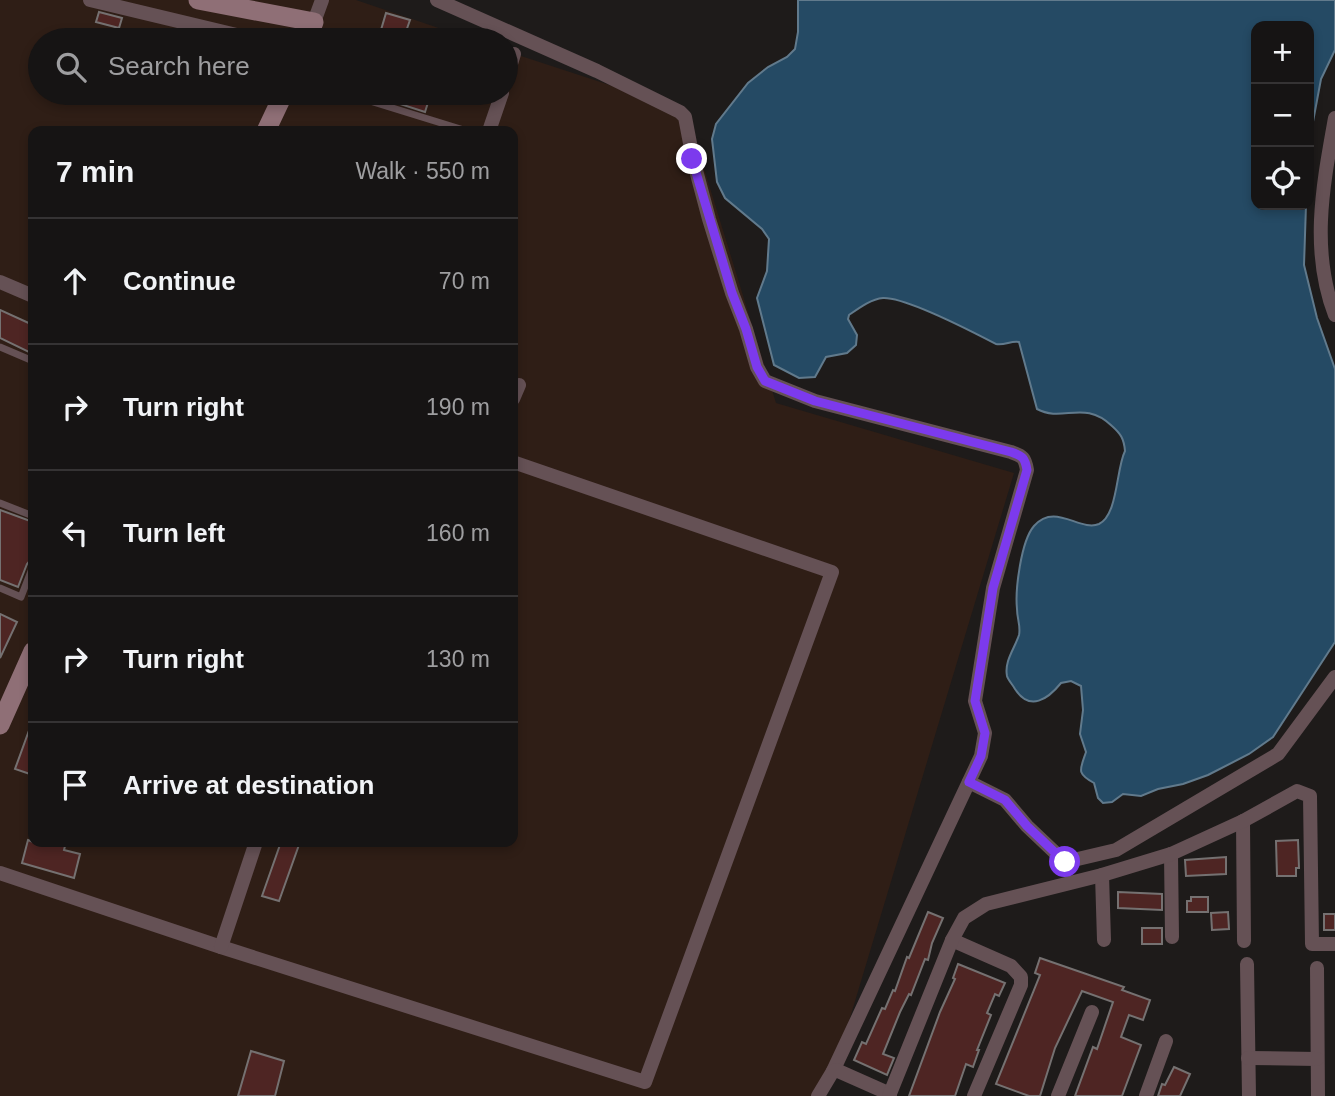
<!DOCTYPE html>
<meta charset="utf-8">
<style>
:root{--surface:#161414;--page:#1f1d1d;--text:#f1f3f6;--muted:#9e9ea0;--line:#353334}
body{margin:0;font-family:Arial,sans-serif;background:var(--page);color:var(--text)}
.controls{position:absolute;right:21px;top:21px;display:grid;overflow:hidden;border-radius:14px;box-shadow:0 4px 10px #0003}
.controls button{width:63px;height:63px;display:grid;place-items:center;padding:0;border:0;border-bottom:2px solid var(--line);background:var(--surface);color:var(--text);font:35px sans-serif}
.stop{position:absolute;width:21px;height:21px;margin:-16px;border:5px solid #7c3aed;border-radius:50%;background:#fff}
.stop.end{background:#7c3aed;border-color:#fff;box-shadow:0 2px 7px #0008}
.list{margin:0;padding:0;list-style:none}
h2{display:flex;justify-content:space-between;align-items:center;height:91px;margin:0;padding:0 28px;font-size:30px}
h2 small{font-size:23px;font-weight:400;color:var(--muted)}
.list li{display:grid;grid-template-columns:46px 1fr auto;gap:21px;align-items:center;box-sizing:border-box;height:126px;padding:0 28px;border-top:2px solid var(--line)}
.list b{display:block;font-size:26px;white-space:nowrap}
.list em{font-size:23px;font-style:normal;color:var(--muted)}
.icon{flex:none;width:38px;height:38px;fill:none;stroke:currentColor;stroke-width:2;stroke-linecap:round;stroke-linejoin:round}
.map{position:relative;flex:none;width:1335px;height:1096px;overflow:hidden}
.search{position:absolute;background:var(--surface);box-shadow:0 4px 10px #0003;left:28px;top:28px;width:490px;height:77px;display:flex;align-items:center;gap:18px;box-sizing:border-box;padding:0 24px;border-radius:38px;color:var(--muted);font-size:26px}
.panel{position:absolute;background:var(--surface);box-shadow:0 4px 10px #0003;left:28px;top:126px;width:490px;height:721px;border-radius:14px}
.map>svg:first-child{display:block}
</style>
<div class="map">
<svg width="1335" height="1096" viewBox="0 0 1335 1096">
<rect width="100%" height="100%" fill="#1e1b1a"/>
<!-- industrial -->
<path fill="#2f1e16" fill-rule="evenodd" d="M 0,0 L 356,0 L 474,40 L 40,40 L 40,93 L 506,93 L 506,51 L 686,110 L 776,403 L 1014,473 L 840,1051 L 815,1096 L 0,1096 ZM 33,131 L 513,131 L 513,842 L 33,842 Z"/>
<!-- water -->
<path fill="#254a64" stroke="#617a8c" stroke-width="2" d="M 798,0 L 1335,0 L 1335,50 L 1321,79 L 1309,143 L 1309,26 L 1256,26 L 1256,205 L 1306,205 L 1304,265 L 1317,318 L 1335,369 L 1335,642 L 1273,737 L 1249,754 L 1208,775 L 1183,784 L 1158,789 L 1141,796 L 1123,794 L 1112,802 L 1103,803 L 1098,798 L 1094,783 C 1076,773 1080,770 1086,752 L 1080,734 L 1083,710 L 1081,686 L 1071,681 L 1061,683 C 1048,699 1030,712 1015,689 C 1013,685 1008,680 1007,676 C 1004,661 1015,648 1019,635 C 1021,626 1017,619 1017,609 C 1015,590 1021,541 1034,526 C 1055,502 1080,532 1099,524 C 1118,515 1116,469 1125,451 C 1124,439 1121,434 1112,426 C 1084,399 1063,423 1037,409 L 1019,342 C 1012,340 1004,346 996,344 C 973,332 906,297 883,298 C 871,299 859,308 849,315 L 848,319 L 857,335 L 856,345 L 847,353 L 826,357 L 815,377 L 799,378 L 774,365 L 757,298 L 767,271 L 769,239 L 762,229 L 725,198 L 717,182 L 712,139 L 716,124 L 748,83 L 768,67 L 787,57 L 795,49 L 798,32 Z"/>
<!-- building -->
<g fill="#4e2523" stroke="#757171" stroke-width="2">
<polygon points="99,12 122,18 119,28 96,22"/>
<polygon points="386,13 410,20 403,40 378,40"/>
<polygon points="172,30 210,39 210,40 169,40"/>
<polygon points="366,93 431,93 425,112"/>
<polygon points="0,310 33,325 33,354 0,338"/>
<polygon points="0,510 33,522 33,557 27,564 18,587 0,580"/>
<polygon points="0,614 17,622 0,658"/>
<polygon points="31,725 33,725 33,775 15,769"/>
<polygon points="28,840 33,842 66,842 64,850 80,854 74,878 22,863"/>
<polygon points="1298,840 1299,868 1296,868 1296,876 1277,876 1276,841"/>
<polygon points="281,842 300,842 279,901 262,896"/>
<polygon points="1226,857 1226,874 1186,876 1185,860"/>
<polygon points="1118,892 1162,894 1162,910 1118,908"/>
<polygon points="1191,897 1208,897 1208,912 1187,912 1187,901 1191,901"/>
<polygon points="928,912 943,918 932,943 928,960 925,959 911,995 909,994 900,1012 883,1054 894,1058 887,1075 854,1060 862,1042 866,1044 882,1008 885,1009 893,990 895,991 907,957 909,958"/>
<polygon points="1228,912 1229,929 1212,930 1211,913"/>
<rect x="1324" y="914" width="11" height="16"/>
<rect x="1142" y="928" width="20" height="16"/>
<polygon points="1040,958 1124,987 1122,990 1150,1000 1143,1020 1129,1015 1121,1037 1141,1045 1122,1096 1075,1096 1093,1047 1097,1049 1113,1002 1082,991 1055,1048 1040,1096 1029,1096 996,1084 1040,975 1035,973"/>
<polygon points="958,964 1005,983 999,996 995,994 987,1013 991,1015 977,1050 979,1050 973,1067 966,1064 955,1096 909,1096 940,1012 955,979 953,978"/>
<polygon points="251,1051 284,1061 275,1096 238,1096"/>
<polygon points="1174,1067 1190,1074 1180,1096 1158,1096 1162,1084 1165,1085"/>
</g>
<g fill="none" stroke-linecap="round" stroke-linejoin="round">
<!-- lane -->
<g stroke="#655155" stroke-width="7">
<polyline points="344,93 467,131"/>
<polyline points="0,347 33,361"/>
<polyline points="0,503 33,516"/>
<polyline points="0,588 21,597 33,566"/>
</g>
<!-- street -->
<g stroke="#655155" stroke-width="14">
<polyline points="90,0 257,40"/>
<path d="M 437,0 L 597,71 L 680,112 L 685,117 L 693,159 L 709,219 L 732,293 L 746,329 L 757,367 L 765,381 L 815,401 L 1011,452 C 1023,456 1025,458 1027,470 L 993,588 L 975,701 L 985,733 L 981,756 L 833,1071"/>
<polyline points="314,22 322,0"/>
<polyline points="506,80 514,54"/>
<path d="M 1335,118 C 1323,185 1310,250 1335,315"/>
<polyline points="489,131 502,93"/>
<polyline points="0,282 33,296"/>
<polyline points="513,399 519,385"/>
<polyline points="969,782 1005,800 1027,826 1065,862 1116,850 1278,754 1335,677"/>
<polyline points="1243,821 1244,941"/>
<polyline points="1171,854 1172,937"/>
<polyline points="0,873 221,947 645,1082 832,572 513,462"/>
<polyline points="1102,875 1104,940"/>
<polyline points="952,940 1011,966 1021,977 1021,985 974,1096"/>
<polyline points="221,947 256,842"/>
<polyline points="1247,964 1249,1096"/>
<polyline points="1317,968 1318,1096"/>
<polyline points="1248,1058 1317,1059"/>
<polyline points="818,1096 833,1071 836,1070 890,1094"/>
<polyline points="889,1096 952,940 964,918 986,904 1102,875 1171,854 1243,821 1297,791 1310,796 1312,944 1335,944"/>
<polyline points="1058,1096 1092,1012"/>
<polyline points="1146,1096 1166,1041"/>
</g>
<!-- secondary -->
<g stroke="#8f6f76" stroke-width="19">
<polyline points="198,0 314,22 307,40"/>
<polyline points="266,131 284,93"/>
<polyline points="0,725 33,651"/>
</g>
</g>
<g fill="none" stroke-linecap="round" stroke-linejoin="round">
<!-- route -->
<path stroke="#7c3aed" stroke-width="9" d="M 692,159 L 732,293 L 746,329 L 757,367 L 765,381 L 815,401 L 1011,452 C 1023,456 1025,458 1027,470 L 993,588 L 975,701 L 985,733 L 981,756 L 969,782 L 1005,800 L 1027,826 L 1065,862"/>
</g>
</svg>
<div class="controls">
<button>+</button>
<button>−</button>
<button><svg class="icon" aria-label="locate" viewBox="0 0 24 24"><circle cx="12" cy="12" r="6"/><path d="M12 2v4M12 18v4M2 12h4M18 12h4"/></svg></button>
</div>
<div class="stop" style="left:1065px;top:862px"></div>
<div class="stop end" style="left:692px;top:159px"></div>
<div class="search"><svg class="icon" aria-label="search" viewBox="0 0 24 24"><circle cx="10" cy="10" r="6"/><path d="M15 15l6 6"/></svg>Search here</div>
<section class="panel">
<h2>7 min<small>Walk · 550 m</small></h2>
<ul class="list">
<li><svg class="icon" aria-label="ahead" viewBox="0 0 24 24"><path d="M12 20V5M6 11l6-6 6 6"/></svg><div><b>Continue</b></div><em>70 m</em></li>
<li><svg class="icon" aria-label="right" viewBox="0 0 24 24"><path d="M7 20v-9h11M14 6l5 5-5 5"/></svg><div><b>Turn right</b></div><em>190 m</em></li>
<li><svg class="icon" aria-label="left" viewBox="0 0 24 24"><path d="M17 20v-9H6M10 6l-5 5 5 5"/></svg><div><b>Turn left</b></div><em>160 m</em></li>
<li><svg class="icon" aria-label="right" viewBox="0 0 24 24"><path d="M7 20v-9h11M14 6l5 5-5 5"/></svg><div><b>Turn right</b></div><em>130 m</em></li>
<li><svg class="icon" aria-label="arrive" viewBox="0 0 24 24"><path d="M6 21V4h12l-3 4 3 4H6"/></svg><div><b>Arrive at destination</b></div></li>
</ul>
</section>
</div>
